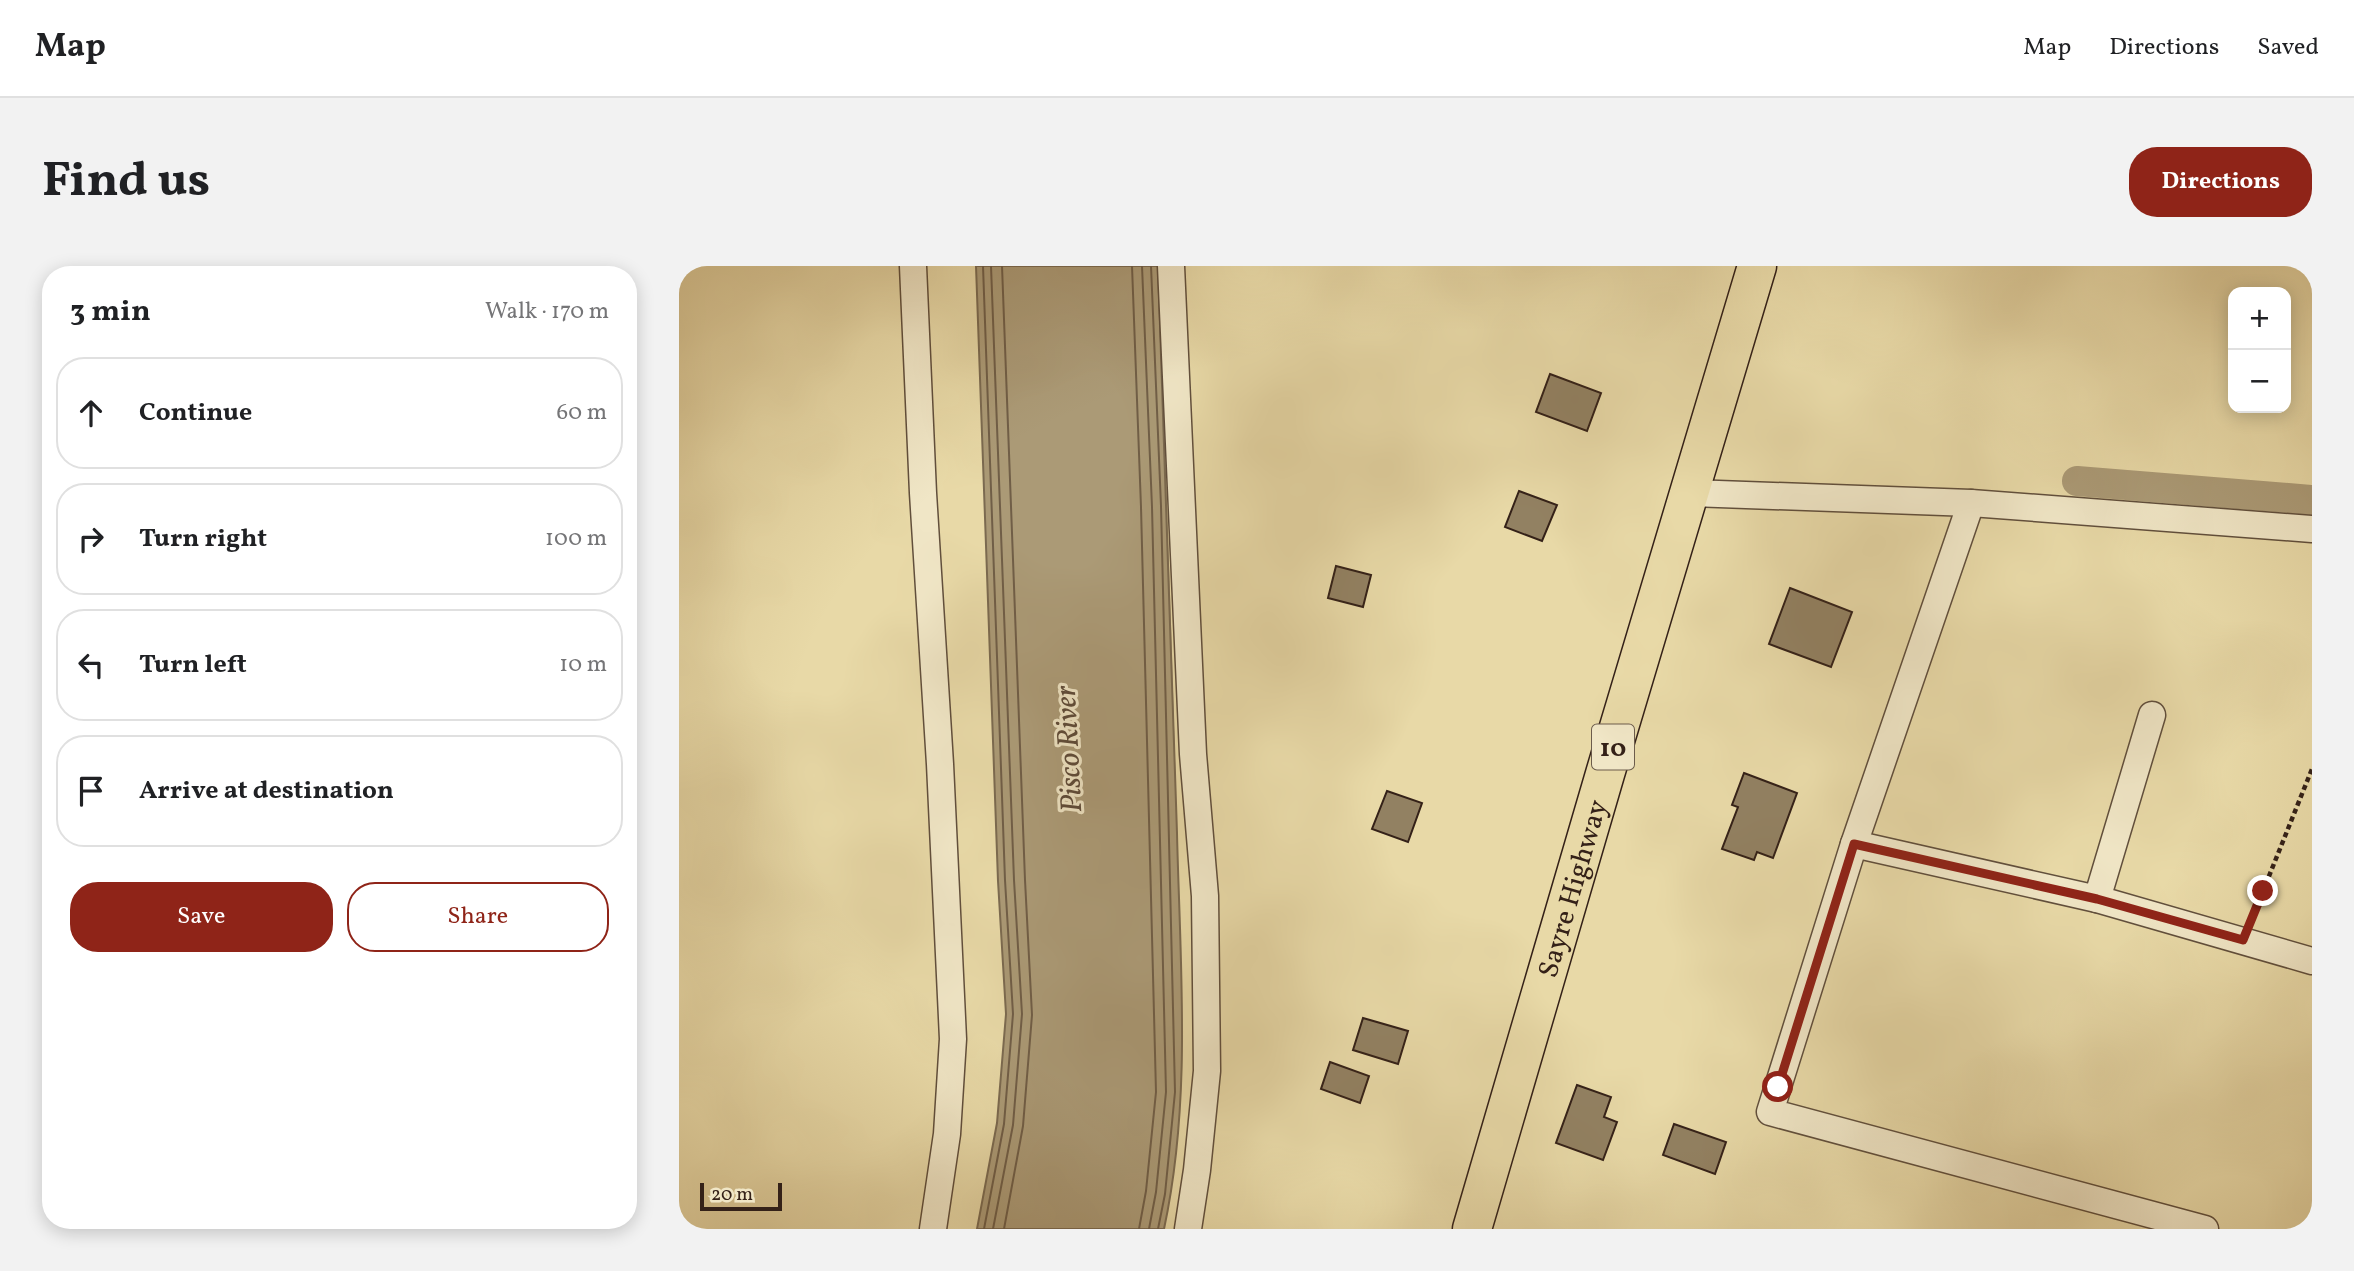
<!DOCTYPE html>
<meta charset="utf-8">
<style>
:root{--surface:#fff;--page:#f2f2f2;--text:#202124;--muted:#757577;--line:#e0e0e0;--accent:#8f2418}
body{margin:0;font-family:Vollkorn,serif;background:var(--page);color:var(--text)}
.controls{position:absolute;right:21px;top:21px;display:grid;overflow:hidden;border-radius:14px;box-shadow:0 4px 18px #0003}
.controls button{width:63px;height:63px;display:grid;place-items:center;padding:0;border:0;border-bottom:2px solid var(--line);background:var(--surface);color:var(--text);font:35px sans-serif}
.scale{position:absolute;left:21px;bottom:18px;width:82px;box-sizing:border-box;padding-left:7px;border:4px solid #342118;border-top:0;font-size:19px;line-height:24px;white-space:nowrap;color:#342118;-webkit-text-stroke:5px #f0e6c6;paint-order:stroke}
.stop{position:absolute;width:21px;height:21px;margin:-16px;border:5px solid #8f2418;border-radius:50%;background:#fff}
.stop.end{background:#8f2418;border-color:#fff;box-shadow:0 2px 7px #0008}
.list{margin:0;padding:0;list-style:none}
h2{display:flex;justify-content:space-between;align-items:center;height:91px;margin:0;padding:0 28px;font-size:30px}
h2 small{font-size:23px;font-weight:400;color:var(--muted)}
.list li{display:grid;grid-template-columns:46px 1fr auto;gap:21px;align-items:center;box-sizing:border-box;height:112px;margin:0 14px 14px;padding:0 14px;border:2px solid var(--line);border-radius:28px}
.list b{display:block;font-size:26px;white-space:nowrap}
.list em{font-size:23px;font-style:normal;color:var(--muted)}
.actions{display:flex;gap:14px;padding:21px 28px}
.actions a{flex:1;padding:16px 0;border:2px solid var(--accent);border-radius:28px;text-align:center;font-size:24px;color:var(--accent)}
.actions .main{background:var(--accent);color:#fff}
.icon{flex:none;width:38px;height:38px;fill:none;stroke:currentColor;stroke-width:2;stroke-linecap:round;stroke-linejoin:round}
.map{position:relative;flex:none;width:1633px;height:963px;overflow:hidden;border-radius:28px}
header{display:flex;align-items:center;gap:42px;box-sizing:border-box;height:98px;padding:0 35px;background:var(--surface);border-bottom:2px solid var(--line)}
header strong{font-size:33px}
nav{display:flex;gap:38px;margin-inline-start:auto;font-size:24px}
.intro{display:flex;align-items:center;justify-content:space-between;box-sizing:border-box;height:168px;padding:0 42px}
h1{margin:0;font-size:49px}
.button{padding:18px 32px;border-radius:28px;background:var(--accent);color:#fff;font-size:24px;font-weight:700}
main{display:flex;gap:42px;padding:0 42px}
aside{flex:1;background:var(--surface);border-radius:28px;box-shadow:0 4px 18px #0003}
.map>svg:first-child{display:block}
</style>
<header>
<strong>Map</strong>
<nav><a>Map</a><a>Directions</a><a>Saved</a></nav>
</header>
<div class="intro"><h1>Find us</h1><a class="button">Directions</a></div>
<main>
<aside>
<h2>3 min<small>Walk · 170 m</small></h2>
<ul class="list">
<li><svg class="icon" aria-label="ahead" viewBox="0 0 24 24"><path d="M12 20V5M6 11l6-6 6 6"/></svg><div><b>Continue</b></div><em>60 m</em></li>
<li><svg class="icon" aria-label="right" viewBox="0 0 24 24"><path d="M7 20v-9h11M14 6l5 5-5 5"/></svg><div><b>Turn right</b></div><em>100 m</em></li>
<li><svg class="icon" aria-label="left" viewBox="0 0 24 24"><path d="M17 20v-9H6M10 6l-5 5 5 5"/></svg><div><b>Turn left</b></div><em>10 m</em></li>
<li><svg class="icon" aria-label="arrive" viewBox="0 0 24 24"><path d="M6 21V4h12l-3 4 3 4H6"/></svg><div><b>Arrive at destination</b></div></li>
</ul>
<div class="actions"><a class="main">Save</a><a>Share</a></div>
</aside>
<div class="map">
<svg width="1633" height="963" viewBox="0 0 1633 963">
<rect width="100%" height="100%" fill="#e8d9a7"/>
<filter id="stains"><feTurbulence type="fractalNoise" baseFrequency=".00286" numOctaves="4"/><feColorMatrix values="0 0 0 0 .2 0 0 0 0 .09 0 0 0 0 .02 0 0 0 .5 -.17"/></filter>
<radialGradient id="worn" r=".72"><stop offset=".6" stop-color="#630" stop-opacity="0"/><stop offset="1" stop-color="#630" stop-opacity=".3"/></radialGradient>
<!-- water -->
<path fill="#ab9a76" stroke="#7b6a50" stroke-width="2" d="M 297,0 L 479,0 C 487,189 493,378 498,567 C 501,698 513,833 485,963 L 298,963 L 318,857 L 327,748 L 319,615 Z"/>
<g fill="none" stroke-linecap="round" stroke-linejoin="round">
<!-- shore -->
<g stroke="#705e47" stroke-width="2">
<polyline points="304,0 326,614 334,748 325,858 305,963"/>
<polyline points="312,0 335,614 343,748 334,859 314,963"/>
<polyline points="323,0 346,614 353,749 344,860 325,963"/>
<polyline points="453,0 462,241 477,826 467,925 460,963"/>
<polyline points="463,0 473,241 487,826 477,926 470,963"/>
<polyline points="472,0 482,240 496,826 486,928 479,963"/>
</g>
<!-- canal -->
<polyline stroke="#ab9a76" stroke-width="30" points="1398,215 1633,234"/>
</g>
<!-- building -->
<g fill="#928162" stroke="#342118" stroke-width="2">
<polygon points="871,108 922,127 908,165 857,146"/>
<polygon points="840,225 878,239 863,275 826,261"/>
<polygon points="657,300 692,309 684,341 649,332"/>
<polygon points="1111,322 1173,346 1152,401 1090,378"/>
<polygon points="1065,507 1118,527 1094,592 1078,586 1075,594 1043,583 1059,541 1053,539"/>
<polygon points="708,525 743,537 729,576 693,563"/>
<polygon points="684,752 729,765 719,798 674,784"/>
<polygon points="651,796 690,810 681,837 642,823"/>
<polygon points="898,819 932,831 925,851 938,856 924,894 877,877"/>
<polygon points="995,858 1047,876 1036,908 984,889"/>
</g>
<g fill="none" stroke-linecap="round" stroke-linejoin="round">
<!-- street casing -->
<g stroke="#614f3c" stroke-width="29">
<g id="street">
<polyline points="234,0 244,227 261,498 274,773 268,868 254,963"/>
<polyline points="492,0 514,488 526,630 528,805 518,904 509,963"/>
<polyline points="1012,227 1292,237 1633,263"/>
<polyline points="1292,237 1175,578 1091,846 1526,963"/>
<polyline points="1175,578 1418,633 1633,695"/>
<polyline points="1418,633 1473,449"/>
</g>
</g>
<!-- highway casing -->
<g stroke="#342118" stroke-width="41">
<g id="highway">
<path id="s1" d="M 793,963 L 926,508 L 1078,0"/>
</g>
</g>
<!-- path -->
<polyline stroke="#342118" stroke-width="4.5" stroke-dasharray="5 3.5" stroke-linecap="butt" points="1574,650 1633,503"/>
<!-- street -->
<use href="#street" stroke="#f0e6c6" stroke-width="26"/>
<!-- highway -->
<use href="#highway" stroke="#e8d9a7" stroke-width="38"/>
</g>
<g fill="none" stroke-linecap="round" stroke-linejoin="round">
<!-- route -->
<polyline stroke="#8f2418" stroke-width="9" points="1099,821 1175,578 1418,633 1564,674 1584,625"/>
</g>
<g text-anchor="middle" stroke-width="6" stroke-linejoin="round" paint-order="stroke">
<!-- shield labels -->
<rect fill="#f0e6c6" stroke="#6c5c4c" stroke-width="2" x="913" y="458.5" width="42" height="45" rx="5"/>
<g font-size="26" font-weight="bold" fill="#342118">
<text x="934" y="490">10</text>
</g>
<!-- street labels -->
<g font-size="28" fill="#342118" stroke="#f0e6c6">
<text dy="10" stroke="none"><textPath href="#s1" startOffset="355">Sayre Highway</textPath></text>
</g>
<!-- water labels -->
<g font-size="30" font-style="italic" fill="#5e4b39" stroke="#f0e6c6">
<text transform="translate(389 483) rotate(-93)" y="10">Pisco River</text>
</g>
</g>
<rect width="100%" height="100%" filter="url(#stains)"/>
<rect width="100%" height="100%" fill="url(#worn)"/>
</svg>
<div class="controls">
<button>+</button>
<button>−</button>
</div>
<div class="scale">20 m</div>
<div class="stop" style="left:1099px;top:821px"></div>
<div class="stop end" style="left:1584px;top:625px"></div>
</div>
</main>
